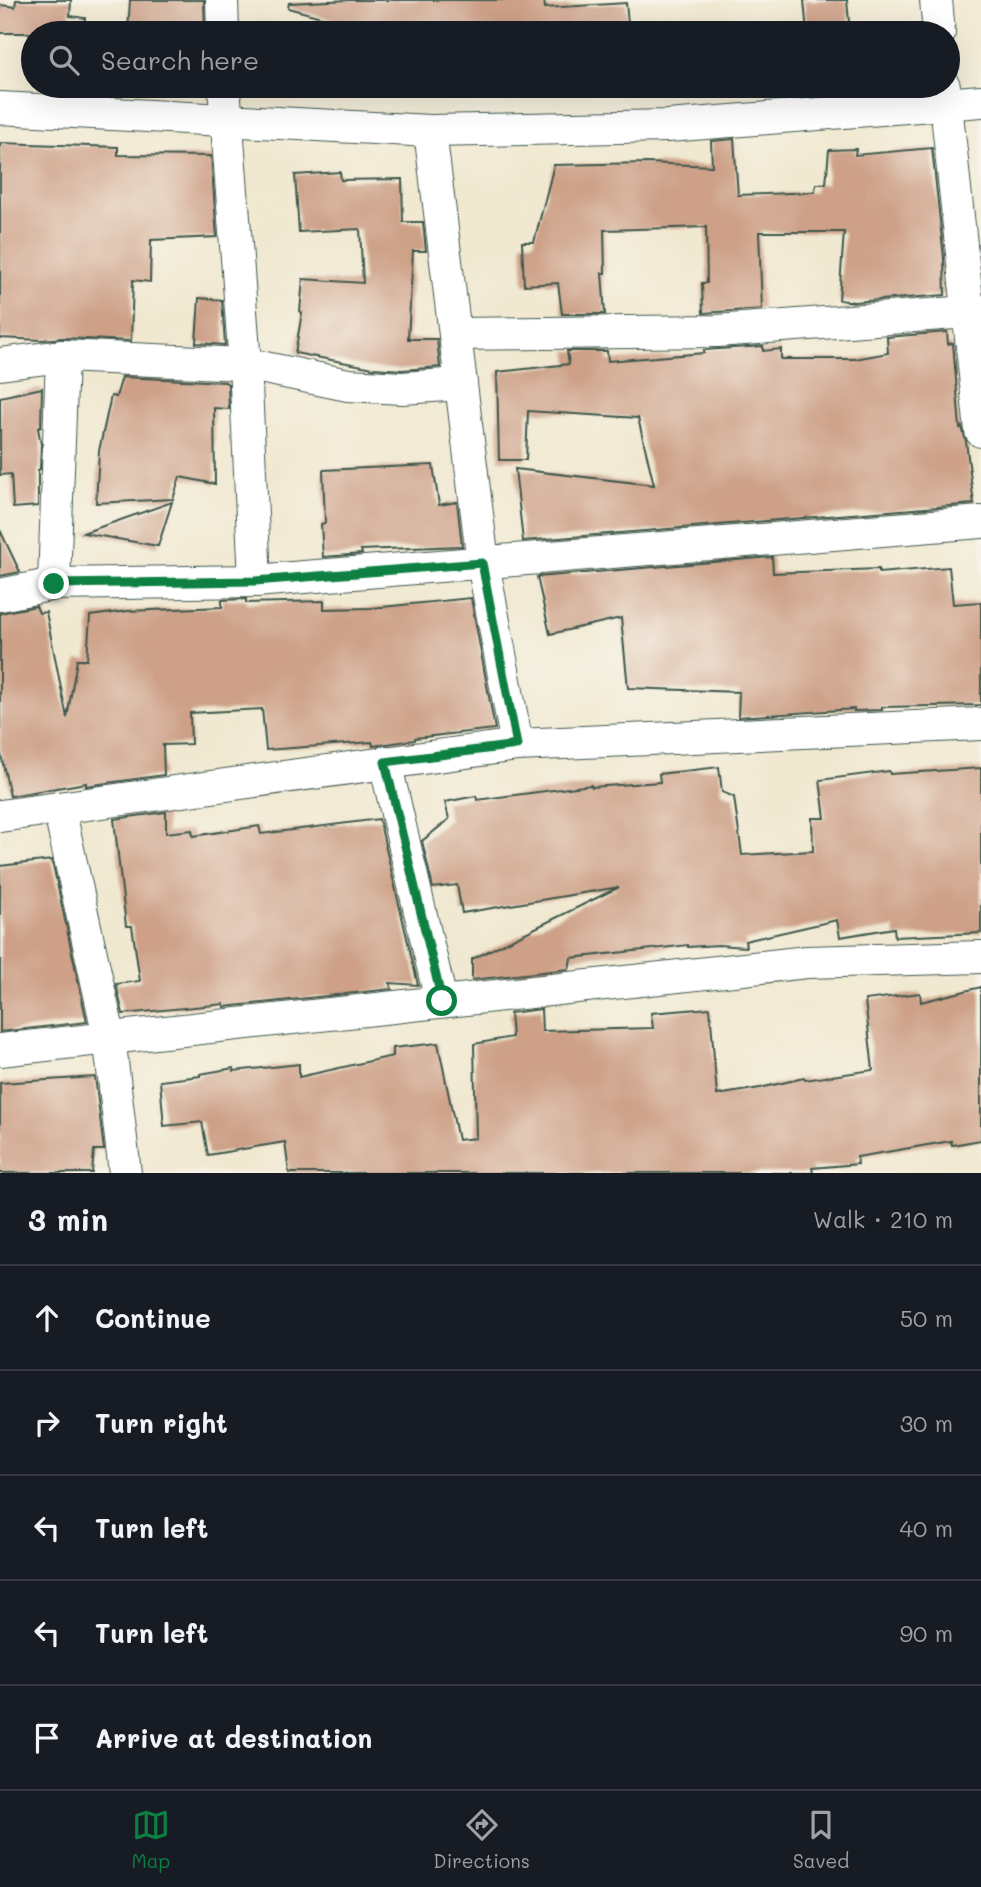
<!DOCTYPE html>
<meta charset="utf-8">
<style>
:root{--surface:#171b24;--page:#242831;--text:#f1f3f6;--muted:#9ea1a6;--line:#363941;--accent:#0b8043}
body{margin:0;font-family:Mali,sans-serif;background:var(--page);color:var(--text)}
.stop{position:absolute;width:21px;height:21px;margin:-16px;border:5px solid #0b8043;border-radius:50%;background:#fff}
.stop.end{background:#0b8043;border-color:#fff;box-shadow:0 2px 7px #0008}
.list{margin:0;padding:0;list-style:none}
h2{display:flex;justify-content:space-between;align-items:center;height:91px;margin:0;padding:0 28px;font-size:30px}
h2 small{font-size:23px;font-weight:400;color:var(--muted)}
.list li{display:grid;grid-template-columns:46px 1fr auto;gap:21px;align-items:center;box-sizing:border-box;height:105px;padding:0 28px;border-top:2px solid var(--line)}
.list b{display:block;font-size:26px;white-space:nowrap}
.list em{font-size:23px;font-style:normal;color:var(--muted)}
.icon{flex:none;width:38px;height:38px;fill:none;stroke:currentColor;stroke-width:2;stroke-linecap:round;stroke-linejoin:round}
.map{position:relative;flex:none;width:981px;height:1173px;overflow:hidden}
.search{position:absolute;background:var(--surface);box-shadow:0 7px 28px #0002;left:21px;right:21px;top:21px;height:77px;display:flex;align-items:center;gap:18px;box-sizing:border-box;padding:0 24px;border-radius:38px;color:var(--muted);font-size:26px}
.sheet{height:616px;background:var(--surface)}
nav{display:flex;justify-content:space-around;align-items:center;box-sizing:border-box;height:98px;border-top:2px solid var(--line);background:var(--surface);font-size:19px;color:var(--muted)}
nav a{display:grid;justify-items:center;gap:4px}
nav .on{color:var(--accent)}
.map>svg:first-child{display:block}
</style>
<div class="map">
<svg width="981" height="1173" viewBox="0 0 981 1173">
<rect width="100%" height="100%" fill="#f7f3e8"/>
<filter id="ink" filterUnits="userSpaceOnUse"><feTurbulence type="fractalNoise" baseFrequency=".0143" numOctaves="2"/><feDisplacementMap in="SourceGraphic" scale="14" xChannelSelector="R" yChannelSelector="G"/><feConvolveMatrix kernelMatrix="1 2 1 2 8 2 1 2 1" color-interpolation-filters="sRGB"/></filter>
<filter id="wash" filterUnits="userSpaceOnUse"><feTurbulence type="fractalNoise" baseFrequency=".00686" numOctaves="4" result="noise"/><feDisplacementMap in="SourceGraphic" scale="28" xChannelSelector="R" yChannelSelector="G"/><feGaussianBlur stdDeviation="1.57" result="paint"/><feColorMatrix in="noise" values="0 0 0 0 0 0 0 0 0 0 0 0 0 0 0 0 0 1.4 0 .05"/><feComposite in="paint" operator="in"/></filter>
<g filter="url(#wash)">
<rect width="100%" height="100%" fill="#f0e8d0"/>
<g id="blocks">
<!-- building -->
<g fill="#cda087">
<polygon points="16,0 71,0 70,16 85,18 83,33 0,33 0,5 15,7"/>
<polygon points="130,0 204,0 205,33 128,33"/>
<polygon points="350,0 544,0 545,8 626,3 629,33 575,28 575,33 413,33 413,31 359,33 358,27 288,8 289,3"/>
<polygon points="804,0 847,0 850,33 807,33"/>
<polygon points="734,139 738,195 815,192 816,184 826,184 829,150 856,149 855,155 932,148 944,258 945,295 854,302 839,300 844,232 759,232 762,309 703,313 702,283 707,283 706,227 604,230 605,273 602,273 605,314 562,314 558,283 524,285 522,242 534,242 554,165 647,163 712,166 711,141"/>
<polygon points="0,143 118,147 118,155 211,156 217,237 151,240 150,282 133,280 131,341 63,338 42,340 0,338"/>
<polygon points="340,172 341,180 402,179 403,222 423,222 426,251 413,251 408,339 437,339 440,367 402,370 373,368 295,353 302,313 300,312 303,279 363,283 360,229 299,232 295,175"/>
<polygon points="199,298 222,300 225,345 196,343"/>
<polygon points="947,332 948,344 953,343 960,428 962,427 966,441 974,504 523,541 515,469 654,485 638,418 528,411 526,460 499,460 497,372 569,364 567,351 607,351 608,361 704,353 704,350 763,346 763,351 781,349 781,359 855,359 888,353 887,337"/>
<polygon points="122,377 225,382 228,384 229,409 214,408 215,484 180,477 173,499 96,503 99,451 111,396 116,397"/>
<polygon points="42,388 41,427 38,428 41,444 40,469 38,470 38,506 13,508 11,474 0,475 0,397"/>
<polygon points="433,465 439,505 457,502 462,546 361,550 362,554 323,557 321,524 325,523 323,470"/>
<polygon points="172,502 158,546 83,533"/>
<polygon points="0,530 20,572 0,576"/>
<polygon points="772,557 773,573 879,569 879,573 949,567 953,604 981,602 981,705 882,707 882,710 854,711 854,709 738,717 739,692 628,688 621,618 550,634 537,577"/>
<polygon points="471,598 495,729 415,738 415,740 373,746 372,742 266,750 262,709 190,713 191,744 163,745 164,775 86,786 86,783 10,796 0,750 0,613 36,606 39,613 46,612 67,718 77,660 87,660 90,616 128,611 222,607 222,600 246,599 246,603 324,601 324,609 372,608"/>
<polygon points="719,767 722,792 734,797 742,855 813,851 812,818 825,818 820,780 889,771 890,774 981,768 981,933 895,937 894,928 840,937 837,920 745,941 746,947 718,945 688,947 688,945 571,958 569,969 472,980 472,959 619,887 462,913 457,885 433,888 422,841 449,819 445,802 476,796 477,800 591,785 592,787 660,782 659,774"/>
<polygon points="166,812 166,833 192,830 193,836 259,826 261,834 379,819 418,985 390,983 392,989 224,1007 224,1004 123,1014 116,984 140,981 132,926 126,926 114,819"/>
<polygon points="52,860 87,1022 0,1032 0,866"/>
<polygon points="981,987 981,1140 952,1145 951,1141 857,1157 858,1164 812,1168 813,1173 289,1173 285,1142 208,1155 202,1122 164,1126 160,1081 200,1076 200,1074 234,1068 234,1071 299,1064 299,1077 393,1056 393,1048 438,1043 458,1140 476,1138 474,1044 512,1037 510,1013 541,1009 542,1031 653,1028 651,1013 710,1008 717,1095 760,1088 804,1078 805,1080 873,1070 865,1000 920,993 921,1002"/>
<polygon points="95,1077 104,1150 94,1150 92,1173 0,1173 0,1083"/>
</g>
</g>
</g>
<g filter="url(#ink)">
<use href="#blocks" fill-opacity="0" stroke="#3e574b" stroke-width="2"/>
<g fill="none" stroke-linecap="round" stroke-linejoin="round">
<!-- minor casing -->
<g stroke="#3e574b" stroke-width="34">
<g id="minor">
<polyline points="222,0 223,33"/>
<polyline points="936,0 939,33"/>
<polyline points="224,86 245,364 255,581"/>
<polyline points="944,86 981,431"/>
<polyline points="0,108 430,131 668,126 981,101"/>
<polyline points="430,131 483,563 517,745"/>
<polyline points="455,334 717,331 981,311"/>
<polyline points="0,364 62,356 245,364 348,385 402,388 461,384"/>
<polyline points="54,584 62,356"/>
<polyline points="0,595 54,584 255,581 981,522"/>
<polyline points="385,762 441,1001"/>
<polyline points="59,808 109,1036 125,1173"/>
<polyline points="0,816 517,745 981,724"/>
<polyline points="0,1050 807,962 981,957"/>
</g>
</g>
<!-- minor -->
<use href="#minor" stroke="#fff" stroke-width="32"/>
</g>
</g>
<g fill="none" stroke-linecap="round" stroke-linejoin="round" filter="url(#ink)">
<!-- route -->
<polyline stroke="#0b8043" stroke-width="9" points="54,584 255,581 482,563 517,745 385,762 442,1001"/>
</g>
</svg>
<div class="stop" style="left:442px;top:1001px"></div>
<div class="stop end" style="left:54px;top:584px"></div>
<div class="search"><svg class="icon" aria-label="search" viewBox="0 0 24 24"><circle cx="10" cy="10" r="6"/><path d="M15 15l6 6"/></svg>Search here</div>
</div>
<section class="sheet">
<h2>3 min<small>Walk · 210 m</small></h2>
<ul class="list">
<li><svg class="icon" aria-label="ahead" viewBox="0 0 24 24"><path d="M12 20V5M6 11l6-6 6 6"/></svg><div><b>Continue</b></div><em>50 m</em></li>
<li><svg class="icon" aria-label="right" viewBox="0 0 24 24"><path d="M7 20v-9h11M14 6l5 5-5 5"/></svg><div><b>Turn right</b></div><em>30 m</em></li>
<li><svg class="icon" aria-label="left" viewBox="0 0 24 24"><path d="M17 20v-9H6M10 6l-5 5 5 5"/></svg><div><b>Turn left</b></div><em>40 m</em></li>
<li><svg class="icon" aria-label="left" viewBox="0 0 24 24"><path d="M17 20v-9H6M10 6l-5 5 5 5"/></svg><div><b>Turn left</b></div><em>90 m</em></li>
<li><svg class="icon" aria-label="arrive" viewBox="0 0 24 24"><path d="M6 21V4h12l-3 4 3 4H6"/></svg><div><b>Arrive at destination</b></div></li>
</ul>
</section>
<nav>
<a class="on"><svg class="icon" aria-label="map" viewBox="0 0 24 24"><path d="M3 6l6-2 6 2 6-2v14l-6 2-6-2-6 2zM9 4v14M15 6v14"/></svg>Map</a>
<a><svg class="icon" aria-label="directions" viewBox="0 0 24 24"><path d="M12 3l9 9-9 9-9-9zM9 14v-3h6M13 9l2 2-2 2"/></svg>Directions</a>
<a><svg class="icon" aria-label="saved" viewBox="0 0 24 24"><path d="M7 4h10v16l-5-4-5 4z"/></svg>Saved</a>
</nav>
